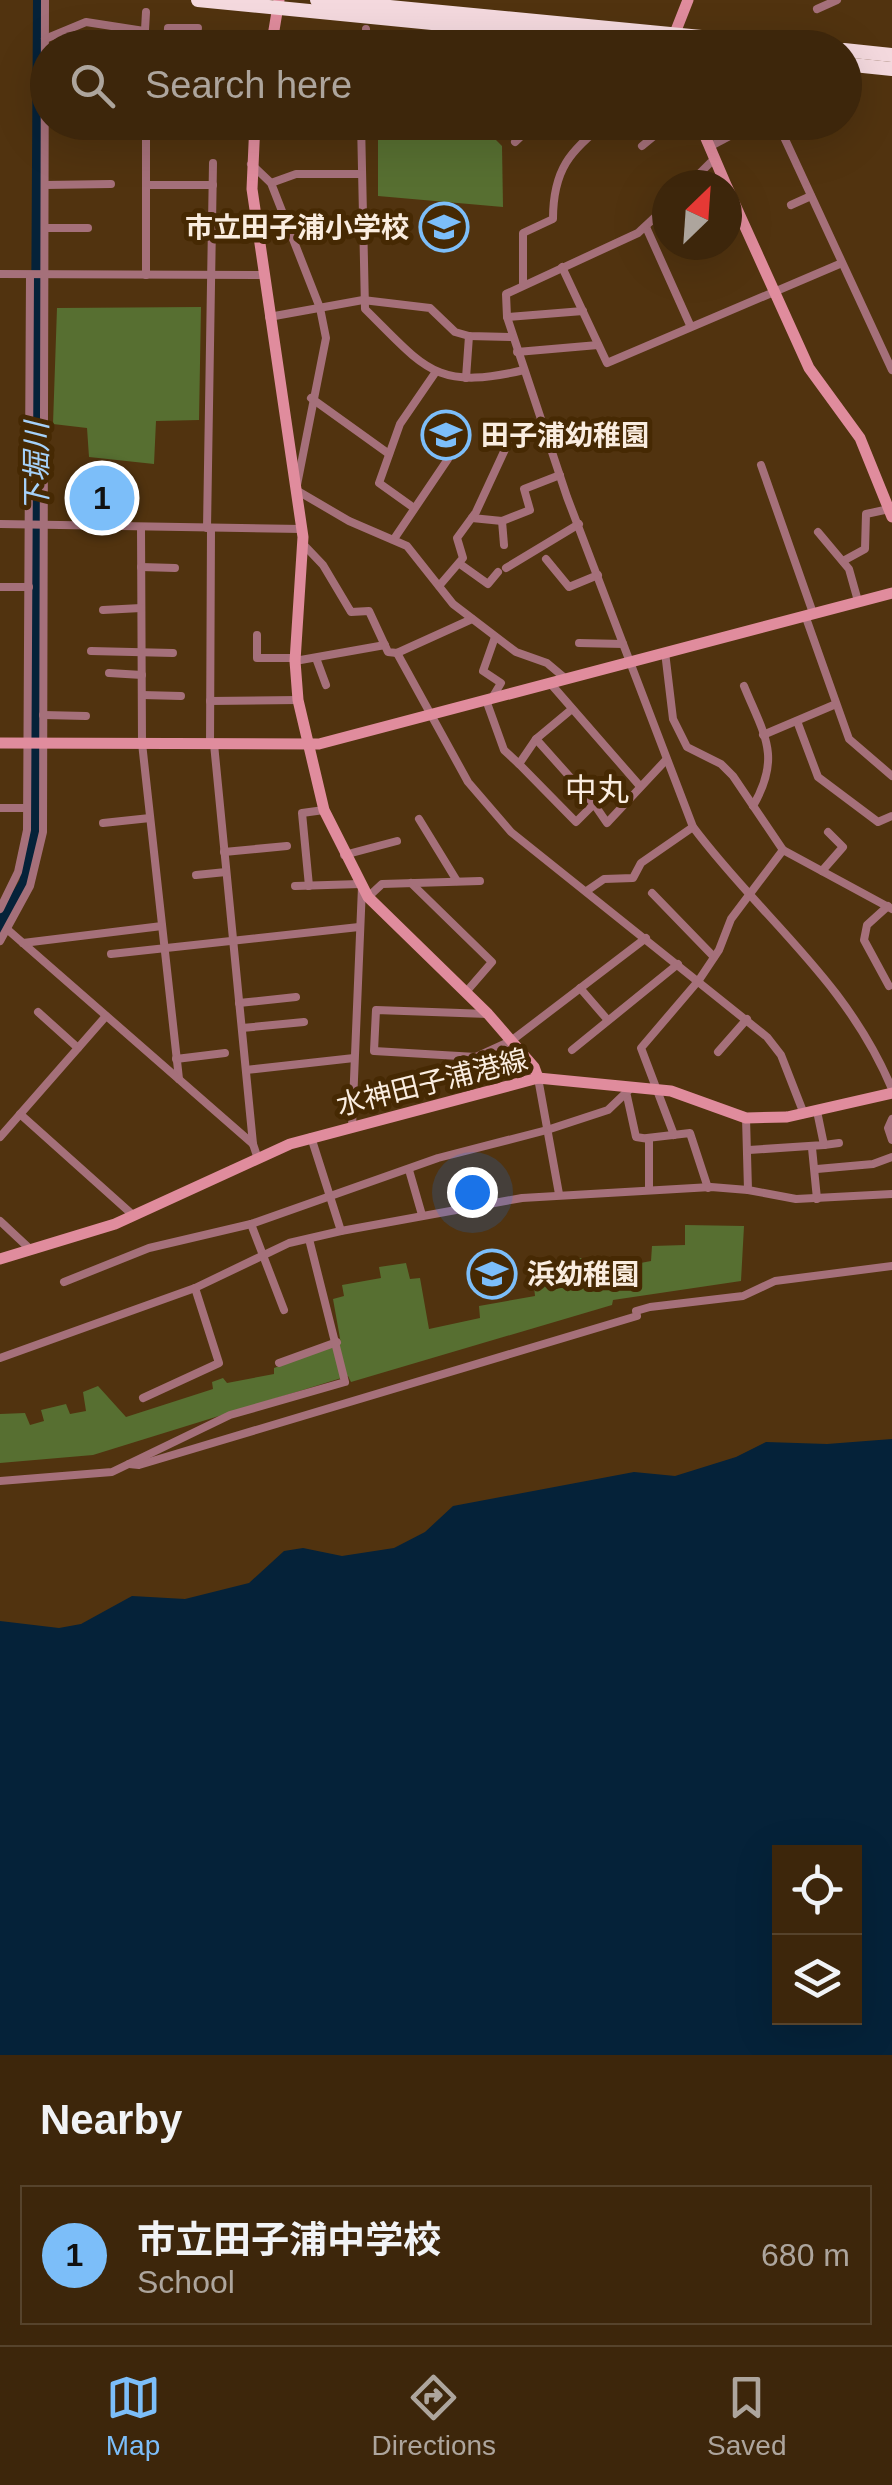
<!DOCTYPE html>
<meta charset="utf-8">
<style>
:root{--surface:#3d260b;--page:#483219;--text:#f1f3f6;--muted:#ada59d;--line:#56432c;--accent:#7cbef9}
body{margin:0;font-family:Arial,"Noto Sans JP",sans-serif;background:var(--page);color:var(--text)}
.controls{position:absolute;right:30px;bottom:30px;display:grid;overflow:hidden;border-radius:0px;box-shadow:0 10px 40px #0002}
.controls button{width:90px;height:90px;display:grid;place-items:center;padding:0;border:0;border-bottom:2px solid var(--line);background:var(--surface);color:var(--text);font:50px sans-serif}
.compass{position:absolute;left:652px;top:170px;width:90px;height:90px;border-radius:50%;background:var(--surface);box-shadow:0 10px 40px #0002;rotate:25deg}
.you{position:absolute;left:472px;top:1192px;width:35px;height:35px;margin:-25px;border:8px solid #fff;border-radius:50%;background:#1a73e8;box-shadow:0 0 0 15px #1a73e833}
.badge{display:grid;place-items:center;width:65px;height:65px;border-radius:50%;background:var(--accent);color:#111;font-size:32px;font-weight:700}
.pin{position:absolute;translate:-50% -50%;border:5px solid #fff;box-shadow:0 2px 10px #0006}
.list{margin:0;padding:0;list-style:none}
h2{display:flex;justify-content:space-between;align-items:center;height:130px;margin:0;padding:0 40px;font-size:42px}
h2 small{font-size:32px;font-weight:400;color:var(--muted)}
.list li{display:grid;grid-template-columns:65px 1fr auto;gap:30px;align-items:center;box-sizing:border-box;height:140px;margin:0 20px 20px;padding:0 20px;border:2px solid var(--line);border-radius:0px}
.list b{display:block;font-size:38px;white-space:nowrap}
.list p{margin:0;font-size:32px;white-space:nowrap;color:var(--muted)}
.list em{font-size:32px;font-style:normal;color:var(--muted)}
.icon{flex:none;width:55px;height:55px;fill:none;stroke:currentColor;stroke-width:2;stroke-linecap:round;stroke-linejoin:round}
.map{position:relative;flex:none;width:892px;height:2055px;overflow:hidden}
.search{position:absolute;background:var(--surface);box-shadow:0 10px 40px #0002;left:30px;right:30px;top:30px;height:110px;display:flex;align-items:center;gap:25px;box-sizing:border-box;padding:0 35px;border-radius:55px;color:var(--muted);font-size:38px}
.sheet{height:290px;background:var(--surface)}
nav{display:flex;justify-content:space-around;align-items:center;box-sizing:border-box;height:140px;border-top:2px solid var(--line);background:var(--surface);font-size:28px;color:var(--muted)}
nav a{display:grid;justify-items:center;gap:5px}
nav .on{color:var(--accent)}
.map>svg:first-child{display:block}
</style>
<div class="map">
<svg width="892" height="2055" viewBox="0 0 892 2055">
<rect width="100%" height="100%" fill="#51330f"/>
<!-- green -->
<g fill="#576f31">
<polygon points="436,123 483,127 502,146 503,207 378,196 378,123"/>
<polygon points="201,307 199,420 156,421 154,464 89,457 87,428 53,424 57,308"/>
<polygon points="685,1225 744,1226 741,1281 613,1300 612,1305 351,1382 348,1376 93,1455 0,1463 0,1414 25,1413 30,1425 44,1421 41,1410 66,1404 70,1414 86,1411 83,1392 98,1386 126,1417 213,1389 212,1382 223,1378 227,1383 274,1374 274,1368 341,1344 333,1299 344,1296 342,1285 381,1278 379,1267 406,1263 410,1279 420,1278 429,1329 480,1318 479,1306 535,1296 533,1277 566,1273 566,1257 608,1260 609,1269 651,1261 652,1246 685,1245"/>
</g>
<!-- water -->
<path fill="#052239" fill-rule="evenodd" d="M 892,1439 L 892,2055 L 0,2055 L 0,1621 L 59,1628 L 81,1624 L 132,1596 L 185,1599 L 249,1583 L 284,1551 L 303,1548 L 342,1556 L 394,1548 L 425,1532 L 453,1506 L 634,1472 L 675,1476 L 736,1457 L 766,1442 L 827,1444 ZM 780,1852 L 854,1852 L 854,2018 L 780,2018 Z"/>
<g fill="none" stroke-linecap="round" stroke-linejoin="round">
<!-- river -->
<polyline stroke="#052239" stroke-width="14" points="0,926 26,883 35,837 40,0"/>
<!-- street -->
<g stroke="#a5707a" stroke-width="8">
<polyline points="817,9 837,0"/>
<polyline points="366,29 367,48"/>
<polyline points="45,39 86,22 144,31"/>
<polyline points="144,46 189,48"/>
<polyline points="167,46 168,28 198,28"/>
<polyline points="144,48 146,12"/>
<path d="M 361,122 L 365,309 C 425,368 435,391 524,370"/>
<polyline points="777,122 892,370"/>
<polyline points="515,142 536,122"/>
<polyline points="642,146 671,122"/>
<polyline points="709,147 745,128"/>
<polyline points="251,164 271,183 320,308 326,338 296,490 349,521 407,546 453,604 516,652 547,663 566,679"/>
<polyline points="271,183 296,174 362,174"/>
<polyline points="45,185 111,184"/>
<polyline points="146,185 213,185"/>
<polyline points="688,185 714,159"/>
<polyline points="791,205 811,196"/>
<path d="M 667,206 L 638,233 L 506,294 L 507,317 L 567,497 L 693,827 C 762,919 846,979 892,1089"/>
<polyline points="646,227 690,325"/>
<polyline points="45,228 88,228"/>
<polyline points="562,267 607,363 842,263"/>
<polyline points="0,274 264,275"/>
<polyline points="146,275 146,122"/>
<path d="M 523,284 L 523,233 L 553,219 C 553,170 570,150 607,122"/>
<polyline points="269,317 363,300 430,308 455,332 469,336 513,337"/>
<polyline points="507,317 583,311"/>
<polyline points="517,352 598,345"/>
<polyline points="466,378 469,336"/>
<polyline points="311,398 389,454"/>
<polyline points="761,465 813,613"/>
<polyline points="414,508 379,483 400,424 435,373"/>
<polyline points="472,518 502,521 530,510 524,489 560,475"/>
<polyline points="502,521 504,545"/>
<polyline points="0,524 302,529"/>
<polyline points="141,527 142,743 179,1079"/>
<polyline points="207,528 213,163"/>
<polyline points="818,532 849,569 858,601"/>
<polyline points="394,539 448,459"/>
<polyline points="303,544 323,565 351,612 369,611 388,652 397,653 472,619"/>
<polyline points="546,559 569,587 598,575"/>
<polyline points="843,561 865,549 866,514 889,509"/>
<polyline points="460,564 488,584 498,572"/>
<polyline points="141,567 175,568"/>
<polyline points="506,568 579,524"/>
<polyline points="439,586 463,558 457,538 476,512 508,443"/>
<polyline points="0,587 29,587"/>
<polyline points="103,610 141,608"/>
<polyline points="805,615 849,739 892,776"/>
<polyline points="257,635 257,658 296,658"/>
<polyline points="579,643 623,644"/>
<polyline points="91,651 173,653"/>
<polyline points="665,652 673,719 687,747 721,764 733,776 783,850 892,909"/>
<polyline points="397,653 468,782 511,832 767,1037 781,1055 804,1114"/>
<polyline points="316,658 326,685"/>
<polyline points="295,661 385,645"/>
<polyline points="109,673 142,675"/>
<polyline points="550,683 639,785"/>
<path d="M 744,686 C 764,735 782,756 753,806"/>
<polyline points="142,695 181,696"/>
<polyline points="492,698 501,683 483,671 495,637"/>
<polyline points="486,700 504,750 519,764"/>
<polyline points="210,701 298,700"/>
<polyline points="572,709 536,739 519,764 576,822 594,804 607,823 665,761"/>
<polyline points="43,715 86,716"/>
<polyline points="797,721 818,777 878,822 892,816"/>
<polyline points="763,735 836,704"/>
<polyline points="536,739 594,804"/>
<polyline points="210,744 211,529"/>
<polyline points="214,744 253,1144"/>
<polyline points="0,808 27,808"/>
<polyline points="419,819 457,881"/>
<polyline points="103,823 150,818"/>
<polyline points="224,852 287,846"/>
<polyline points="344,855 397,841"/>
<polyline points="822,871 843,847 828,832"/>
<polyline points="196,875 226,872"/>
<polyline points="411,883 492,962 466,992"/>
<polyline points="295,886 360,884"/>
<polyline points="309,886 302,813 324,810"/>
<polyline points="588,890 604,879 633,878 641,863 693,827"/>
<polyline points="652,893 714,957"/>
<polyline points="368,897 382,884 480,881"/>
<polyline points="888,906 867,925 864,940 889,986"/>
<polyline points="0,909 18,872 27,830 30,276"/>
<polyline points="8,930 253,1144 257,1156"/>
<polyline points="0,941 30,886 43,832 45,0"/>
<polyline points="23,943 162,926"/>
<polyline points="111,954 359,927"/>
<polyline points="580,988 606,1018"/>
<polyline points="239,1003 296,997"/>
<polyline points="38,1012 78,1048"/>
<polyline points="488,1014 376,1010 374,1051 476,1057 511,1041 646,938"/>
<polyline points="242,1028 304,1022"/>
<polyline points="572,1050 678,964"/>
<polyline points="718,1052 747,1019"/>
<polyline points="176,1059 225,1053"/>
<polyline points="246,1070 354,1058"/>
<polyline points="538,1078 559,1194"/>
<polyline points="627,1096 636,1137 649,1139 649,1190"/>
<polyline points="20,1114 134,1216"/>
<polyline points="746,1118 748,1190 796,1199 892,1194"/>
<polyline points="892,1119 888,1128 892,1140"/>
<polyline points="352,1127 362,887"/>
<polyline points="674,1135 641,1048 699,980 719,950 731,919 783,850"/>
<polyline points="0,1137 106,1016"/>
<polyline points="311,1137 341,1231"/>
<polyline points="647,1138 690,1133 708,1188"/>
<polyline points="824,1145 839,1143"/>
<polyline points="812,1148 817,1199"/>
<polyline points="749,1150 824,1145 818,1116"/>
<polyline points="817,1169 873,1164 892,1157"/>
<polyline points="409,1170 422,1215"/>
<polyline points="0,1221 31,1250"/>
<polyline points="251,1224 284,1310"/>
<polyline points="64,1282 149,1248 251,1224 438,1158 547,1130 608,1110 632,1087"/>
<polyline points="0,1358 195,1288 289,1243 341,1231 522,1198 711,1187 748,1190"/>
<polyline points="279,1363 337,1342"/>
<polyline points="143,1398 219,1363 195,1288"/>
<polyline points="129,1464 139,1465 637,1316 636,1311 650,1307 743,1296 775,1281 892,1266"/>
<polyline points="0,1481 112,1472 230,1415 345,1382 309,1239"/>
</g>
<!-- secondary -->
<g stroke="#e08c9d" stroke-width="11">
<polyline points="673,38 688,0"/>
<polyline points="271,48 279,0"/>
<polyline points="255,122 252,189 303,537 295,661 298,700 324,810 368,897 488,1014 534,1067 538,1078"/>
<polyline points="699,122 726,185"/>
<polyline points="727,187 809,368 860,438 892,517"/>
<polyline points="0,743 319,744 892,593"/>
<polyline points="0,1259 115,1224 290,1144 538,1078 671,1091 746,1118 787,1117 892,1093"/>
</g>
<!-- highway -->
<g stroke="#f4d9de" stroke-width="14">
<polyline points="198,0 684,48"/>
<polyline points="317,0 817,48"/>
<polyline points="844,50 892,55"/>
<polyline points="844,64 892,69"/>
</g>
</g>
<!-- icons -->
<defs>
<g id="school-ring" transform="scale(2.5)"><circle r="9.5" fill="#462903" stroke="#7cbef9" stroke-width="1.5"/><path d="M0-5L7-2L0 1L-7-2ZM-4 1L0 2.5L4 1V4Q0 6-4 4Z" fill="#7cbef9"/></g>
</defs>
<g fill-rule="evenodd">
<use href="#school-ring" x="444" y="227"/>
<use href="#school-ring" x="446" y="435"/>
<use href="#school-ring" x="492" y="1274"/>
</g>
<g text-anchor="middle" stroke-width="10" stroke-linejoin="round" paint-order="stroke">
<!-- poi labels -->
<g font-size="28" font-weight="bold" fill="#faede0" stroke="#462903" text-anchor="start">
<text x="409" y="237" text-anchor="end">市立田子浦小学校</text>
<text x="481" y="445">田子浦幼稚園</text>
<text x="527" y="1284">浜幼稚園</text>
</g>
<!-- street labels -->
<g font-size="28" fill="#faede0" stroke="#462903">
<text transform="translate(432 1082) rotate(-14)" y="10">水神田子浦港線</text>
</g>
<!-- water labels -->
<g font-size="30" font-style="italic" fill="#a5d1f9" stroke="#462903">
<text transform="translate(37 467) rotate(-90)" y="10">下堀川</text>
</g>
<!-- quarter labels -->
<g font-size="32" fill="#faede0" stroke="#462903">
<text x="597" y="801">中丸</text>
</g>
</g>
</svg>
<div class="controls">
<button><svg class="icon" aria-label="locate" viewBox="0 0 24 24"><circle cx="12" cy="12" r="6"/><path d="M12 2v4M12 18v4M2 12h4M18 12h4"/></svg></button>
<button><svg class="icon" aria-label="layers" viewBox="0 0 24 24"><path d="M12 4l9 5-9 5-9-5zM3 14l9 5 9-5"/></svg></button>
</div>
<svg class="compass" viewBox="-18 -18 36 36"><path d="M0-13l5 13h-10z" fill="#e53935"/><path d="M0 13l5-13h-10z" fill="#ada59d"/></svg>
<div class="you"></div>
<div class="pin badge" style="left:102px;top:498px">1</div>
<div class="search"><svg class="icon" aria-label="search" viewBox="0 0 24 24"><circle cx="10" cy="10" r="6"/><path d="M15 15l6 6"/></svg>Search here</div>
</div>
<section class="sheet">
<h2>Nearby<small></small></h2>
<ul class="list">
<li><span class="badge">1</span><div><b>市立田子浦中学校</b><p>School</p></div><em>680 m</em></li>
</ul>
</section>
<nav>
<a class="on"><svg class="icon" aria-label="map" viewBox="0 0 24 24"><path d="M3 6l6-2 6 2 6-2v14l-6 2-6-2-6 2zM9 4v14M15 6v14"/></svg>Map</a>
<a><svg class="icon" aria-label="directions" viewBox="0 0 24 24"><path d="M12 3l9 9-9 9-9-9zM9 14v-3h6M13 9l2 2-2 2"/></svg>Directions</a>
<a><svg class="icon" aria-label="saved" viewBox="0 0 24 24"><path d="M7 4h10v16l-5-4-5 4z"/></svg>Saved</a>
</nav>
